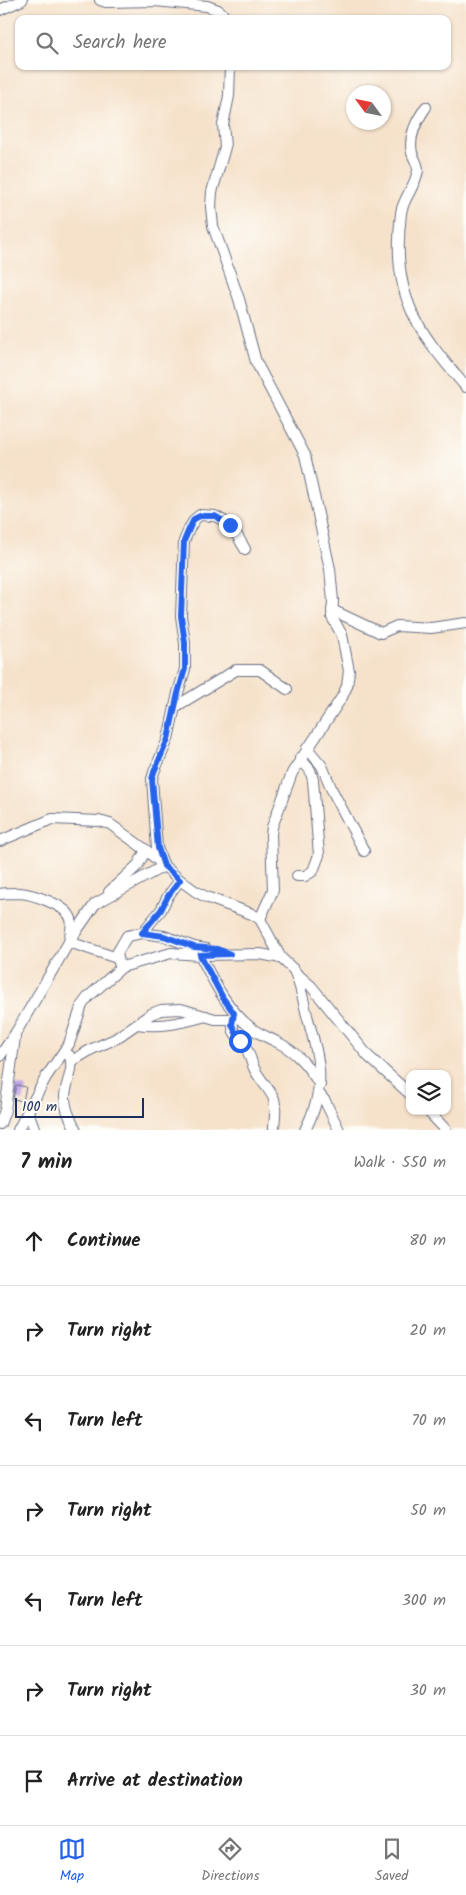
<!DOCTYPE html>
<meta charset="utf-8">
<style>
:root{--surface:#fff;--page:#f2f2f2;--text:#222;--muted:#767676;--line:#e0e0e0;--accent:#2563eb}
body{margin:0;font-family:Kalam,sans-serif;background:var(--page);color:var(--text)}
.controls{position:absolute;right:15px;bottom:15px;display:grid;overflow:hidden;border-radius:10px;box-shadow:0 1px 4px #0004}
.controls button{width:45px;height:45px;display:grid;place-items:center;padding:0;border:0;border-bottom:1px solid var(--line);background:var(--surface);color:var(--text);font:25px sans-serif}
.compass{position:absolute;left:346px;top:85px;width:45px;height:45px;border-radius:50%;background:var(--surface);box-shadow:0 1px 4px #0004;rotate:303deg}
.scale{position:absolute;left:15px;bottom:12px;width:129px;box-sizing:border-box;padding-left:5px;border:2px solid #1b2f5e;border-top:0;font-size:14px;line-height:18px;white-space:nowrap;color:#1b2f5e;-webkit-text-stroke:4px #fdfcf7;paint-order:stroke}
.stop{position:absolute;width:15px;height:15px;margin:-11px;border:4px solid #2563eb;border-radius:50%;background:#fff}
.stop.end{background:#2563eb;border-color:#fff;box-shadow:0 1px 5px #0008}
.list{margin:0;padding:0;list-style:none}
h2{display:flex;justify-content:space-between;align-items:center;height:65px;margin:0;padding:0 20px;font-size:21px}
h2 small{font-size:16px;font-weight:400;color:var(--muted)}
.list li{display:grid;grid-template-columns:32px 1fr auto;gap:15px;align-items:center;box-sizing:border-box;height:90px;padding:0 20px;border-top:1px solid var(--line)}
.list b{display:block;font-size:19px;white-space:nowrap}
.list em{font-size:16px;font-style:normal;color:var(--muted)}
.icon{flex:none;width:28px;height:28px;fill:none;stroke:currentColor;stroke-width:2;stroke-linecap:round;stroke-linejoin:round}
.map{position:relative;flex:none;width:466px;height:1130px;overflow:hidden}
.search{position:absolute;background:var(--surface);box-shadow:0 1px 4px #0004;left:15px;right:15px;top:15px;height:55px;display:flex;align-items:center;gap:12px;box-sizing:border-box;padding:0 18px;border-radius:10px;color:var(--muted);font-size:19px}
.sheet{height:695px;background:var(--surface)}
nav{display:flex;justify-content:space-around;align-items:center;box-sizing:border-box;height:70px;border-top:1px solid var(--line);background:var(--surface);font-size:14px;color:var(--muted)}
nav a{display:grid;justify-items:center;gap:2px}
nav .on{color:var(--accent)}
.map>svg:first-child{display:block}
</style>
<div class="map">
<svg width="466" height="1130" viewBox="0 0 466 1130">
<rect width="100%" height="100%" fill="#fdfcf7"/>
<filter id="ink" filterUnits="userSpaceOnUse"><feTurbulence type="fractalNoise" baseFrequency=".02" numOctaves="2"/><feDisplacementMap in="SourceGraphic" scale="10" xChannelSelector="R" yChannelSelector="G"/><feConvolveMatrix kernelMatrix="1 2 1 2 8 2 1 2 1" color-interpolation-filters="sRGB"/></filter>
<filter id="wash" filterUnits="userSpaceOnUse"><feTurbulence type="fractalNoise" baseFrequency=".0096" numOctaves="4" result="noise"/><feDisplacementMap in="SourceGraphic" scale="20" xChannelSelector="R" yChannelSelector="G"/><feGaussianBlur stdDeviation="1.12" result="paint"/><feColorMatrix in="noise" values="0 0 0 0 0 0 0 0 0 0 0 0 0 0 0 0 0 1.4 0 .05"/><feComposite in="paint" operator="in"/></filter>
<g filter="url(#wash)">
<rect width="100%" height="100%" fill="#f6e2cb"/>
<g id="blocks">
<!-- building -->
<polygon fill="#bfa6e7" points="16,1085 26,1087 23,1101 13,1099"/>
</g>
</g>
<g filter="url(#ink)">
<use href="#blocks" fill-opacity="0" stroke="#686e84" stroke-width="1"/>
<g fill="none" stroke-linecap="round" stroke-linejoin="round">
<!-- minor casing -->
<g stroke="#686e84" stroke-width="12">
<g id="minor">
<polyline points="100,0 106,2 155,1 207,6 218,10 222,13 224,19"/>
<polyline points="0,10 22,0"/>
<polyline points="230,66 229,96 223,125 225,147 212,192 211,207 213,226 239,299 256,362 305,455 330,569 333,601 332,617 342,635 349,671 347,686 342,697 292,773 272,827 271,835 273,890 260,919"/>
<path d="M 426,107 C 417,120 408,136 412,153 C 414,159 418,164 418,170 C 416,186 403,198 401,213 C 391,295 415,328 466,387"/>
<polyline points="332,610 381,633 397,626 431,628 466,623"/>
<polyline points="175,707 236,670 260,670 287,689"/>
<polyline points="307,748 322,766 332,790 364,851"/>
<path d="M 0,841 L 52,819 L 99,821 L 110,824 L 146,850 L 180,880 L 195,891 L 206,897 L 252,914 L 260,919 L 281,958 L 294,970 L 297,978 C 302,991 304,1005 308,1019 C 320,1062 327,1088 305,1130"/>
<polyline points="297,876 305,876 313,871 319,855 313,780 310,770 300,758"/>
<polyline points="109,892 138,865 146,850"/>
<path d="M 0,894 C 6,893 13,893 20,893 C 32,894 67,905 71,919 C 73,926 70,935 69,942 L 117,958"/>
<polyline points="142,933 164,936 194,947 206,949"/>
<path d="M 200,955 C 214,982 226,1008 250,1027 C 258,1034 268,1037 277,1042 C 297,1052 308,1066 320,1085"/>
<polyline points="119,963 117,953 127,936 142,933 161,910 168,896 180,880"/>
<polyline points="296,973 311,986 368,1056 410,1094"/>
<path d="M 234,1014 C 230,1035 236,1032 246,1048 C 250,1054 251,1063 255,1070 C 260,1080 269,1088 274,1099 C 277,1109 274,1120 274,1130"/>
<path d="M 138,1024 C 160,1028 185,1022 206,1016"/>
<path d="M 69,1055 C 76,1068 65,1083 65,1097 C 65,1110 71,1119 76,1130"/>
<polyline points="0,1056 15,1034 69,942 95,904 164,866 157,848 152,779 154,772 168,739 178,693 185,669 185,643 181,616 184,541 190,527 195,519 200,515 215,516 231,525 245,549"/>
<polyline points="72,1061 92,1049 115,1039 151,1014 161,1010 181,1009 215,1019 233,1019"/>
<polyline points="319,1094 325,1101 339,1130"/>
<polyline points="428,1111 446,1130"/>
<polyline points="28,1112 35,1130"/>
<polyline points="0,1124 5,1110 15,1037"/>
<polyline points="18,1130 46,1077 69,1044 82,1005 88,997 122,967 171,953 200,955 260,954 281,958"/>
</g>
</g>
<!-- minor -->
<use href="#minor" stroke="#fff" stroke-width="10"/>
</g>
</g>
<g fill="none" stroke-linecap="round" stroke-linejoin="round" filter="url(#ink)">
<!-- route -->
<polyline stroke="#2563eb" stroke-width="6" points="230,525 215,516 200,516 194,519 190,527 184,541 181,616 185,643 185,669 178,693 168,739 154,772 152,779 158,848 164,866 180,880 168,896 161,910 142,933 164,936 194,947 217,949 230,954 200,955 223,998 234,1013 232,1025 240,1041"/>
</g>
</svg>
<div class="controls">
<button><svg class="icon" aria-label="layers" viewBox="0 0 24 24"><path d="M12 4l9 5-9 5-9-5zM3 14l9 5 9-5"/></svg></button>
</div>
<svg class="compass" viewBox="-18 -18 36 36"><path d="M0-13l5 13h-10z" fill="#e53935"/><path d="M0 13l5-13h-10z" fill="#767676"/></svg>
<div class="scale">100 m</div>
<div class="stop" style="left:240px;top:1041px"></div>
<div class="stop end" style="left:230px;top:525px"></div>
<div class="search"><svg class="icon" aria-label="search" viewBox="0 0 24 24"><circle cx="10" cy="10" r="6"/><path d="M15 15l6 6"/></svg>Search here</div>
</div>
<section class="sheet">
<h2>7 min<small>Walk · 550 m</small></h2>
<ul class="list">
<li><svg class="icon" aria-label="ahead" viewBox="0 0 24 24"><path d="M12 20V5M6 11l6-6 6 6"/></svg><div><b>Continue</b></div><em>80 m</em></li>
<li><svg class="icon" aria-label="right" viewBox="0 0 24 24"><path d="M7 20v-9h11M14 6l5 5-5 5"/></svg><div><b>Turn right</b></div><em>20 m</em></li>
<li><svg class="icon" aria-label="left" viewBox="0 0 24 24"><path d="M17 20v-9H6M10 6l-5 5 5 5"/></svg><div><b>Turn left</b></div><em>70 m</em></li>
<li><svg class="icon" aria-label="right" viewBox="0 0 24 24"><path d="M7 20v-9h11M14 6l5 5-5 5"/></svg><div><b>Turn right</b></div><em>50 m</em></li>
<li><svg class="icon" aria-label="left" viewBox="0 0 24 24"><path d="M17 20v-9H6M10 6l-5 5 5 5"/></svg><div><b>Turn left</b></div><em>300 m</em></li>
<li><svg class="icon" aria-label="right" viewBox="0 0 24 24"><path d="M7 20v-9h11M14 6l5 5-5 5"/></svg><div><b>Turn right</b></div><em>30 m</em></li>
<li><svg class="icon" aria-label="arrive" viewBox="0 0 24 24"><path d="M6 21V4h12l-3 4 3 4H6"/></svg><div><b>Arrive at destination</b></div></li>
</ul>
</section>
<nav>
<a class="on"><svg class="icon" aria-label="map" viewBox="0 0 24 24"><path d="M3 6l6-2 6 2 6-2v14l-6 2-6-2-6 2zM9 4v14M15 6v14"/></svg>Map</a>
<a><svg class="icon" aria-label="directions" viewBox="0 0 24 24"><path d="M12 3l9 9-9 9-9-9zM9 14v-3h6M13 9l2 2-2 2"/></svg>Directions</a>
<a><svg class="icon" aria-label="saved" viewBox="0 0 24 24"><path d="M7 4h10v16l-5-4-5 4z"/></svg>Saved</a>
</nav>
